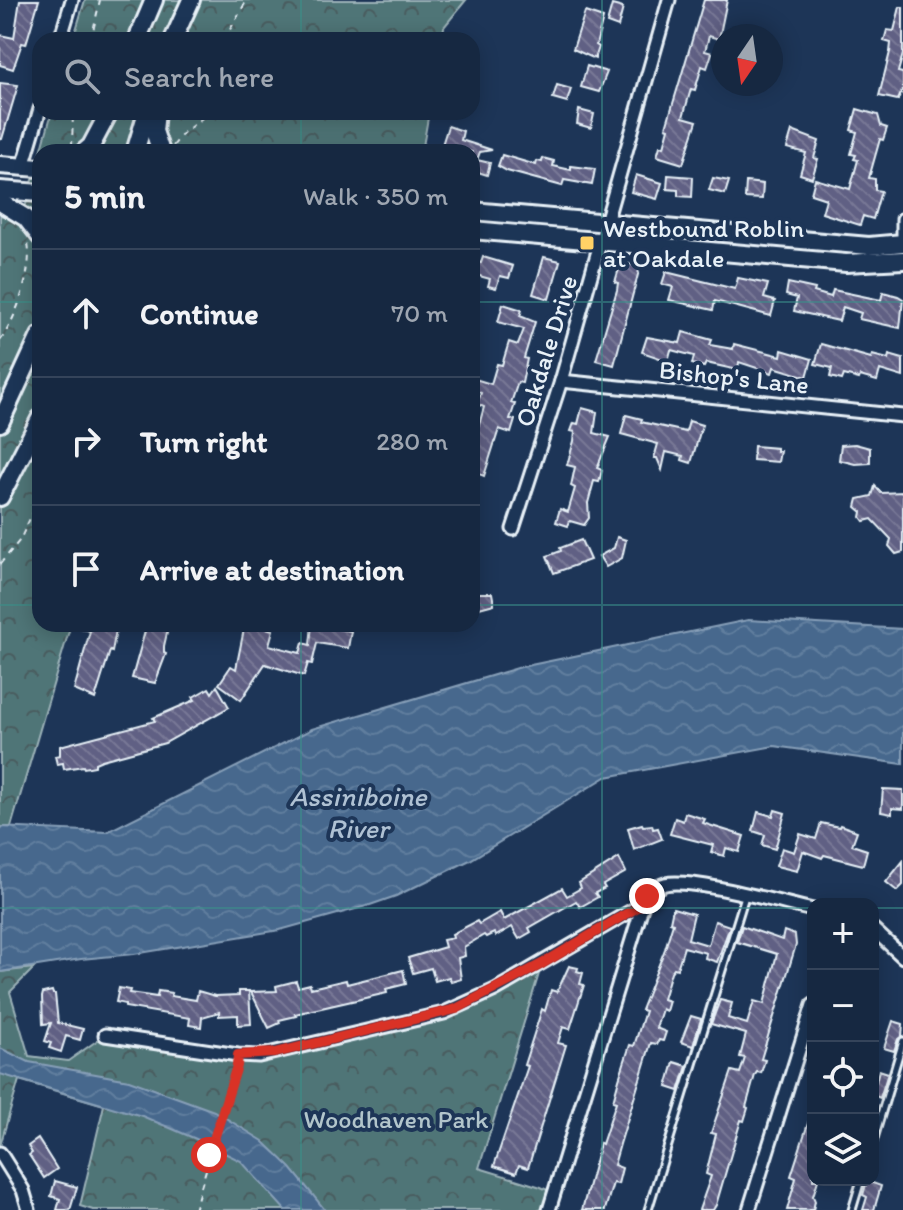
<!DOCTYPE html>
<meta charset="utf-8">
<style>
:root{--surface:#162841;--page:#1f3048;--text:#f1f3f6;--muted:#9ea6b1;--line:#35445a}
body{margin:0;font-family:Itim,sans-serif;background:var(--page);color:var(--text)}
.controls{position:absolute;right:24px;bottom:24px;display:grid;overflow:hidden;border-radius:16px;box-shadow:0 4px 20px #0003}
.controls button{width:72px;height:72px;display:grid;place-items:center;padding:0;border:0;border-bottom:2px solid var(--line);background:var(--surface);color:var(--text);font:40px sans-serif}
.compass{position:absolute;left:711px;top:24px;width:72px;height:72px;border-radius:50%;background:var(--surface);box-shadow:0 4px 20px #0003;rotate:193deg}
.stop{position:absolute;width:24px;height:24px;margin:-18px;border:6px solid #d93025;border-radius:50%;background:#fff}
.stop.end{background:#d93025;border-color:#fff;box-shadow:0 2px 8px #0008}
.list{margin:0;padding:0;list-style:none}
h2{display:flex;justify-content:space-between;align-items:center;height:104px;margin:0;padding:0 32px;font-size:34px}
h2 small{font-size:26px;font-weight:400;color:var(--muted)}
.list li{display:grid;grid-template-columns:52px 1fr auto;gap:24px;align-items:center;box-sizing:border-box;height:128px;padding:0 32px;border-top:2px solid var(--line)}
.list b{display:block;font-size:30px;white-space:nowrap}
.list em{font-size:26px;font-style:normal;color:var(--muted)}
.icon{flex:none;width:44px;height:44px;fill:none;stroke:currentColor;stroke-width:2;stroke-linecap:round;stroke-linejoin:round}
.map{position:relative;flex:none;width:903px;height:1210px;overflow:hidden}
.search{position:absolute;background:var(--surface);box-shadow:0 4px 20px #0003;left:32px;top:32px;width:448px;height:88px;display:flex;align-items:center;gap:20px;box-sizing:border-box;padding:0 28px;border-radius:24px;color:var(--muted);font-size:30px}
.panel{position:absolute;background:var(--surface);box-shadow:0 4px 20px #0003;left:32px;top:144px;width:448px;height:488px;border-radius:24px}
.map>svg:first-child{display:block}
</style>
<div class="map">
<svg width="903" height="1210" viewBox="0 0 903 1210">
<defs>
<pattern id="park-crowns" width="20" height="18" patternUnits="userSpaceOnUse" patternTransform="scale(2)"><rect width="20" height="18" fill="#4f7477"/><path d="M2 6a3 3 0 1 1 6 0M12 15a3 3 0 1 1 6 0" fill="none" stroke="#4a5c5e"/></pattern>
<pattern id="water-waves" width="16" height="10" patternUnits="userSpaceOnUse" patternTransform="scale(2)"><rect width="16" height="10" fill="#46688d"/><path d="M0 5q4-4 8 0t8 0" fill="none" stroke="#617e9e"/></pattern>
<pattern id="building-back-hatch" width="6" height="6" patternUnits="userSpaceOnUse" patternTransform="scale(2)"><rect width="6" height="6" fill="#616184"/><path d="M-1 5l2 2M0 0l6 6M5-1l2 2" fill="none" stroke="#787896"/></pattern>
</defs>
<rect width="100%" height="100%" fill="#1d3557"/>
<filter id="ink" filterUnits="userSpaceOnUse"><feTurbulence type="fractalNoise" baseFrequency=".0125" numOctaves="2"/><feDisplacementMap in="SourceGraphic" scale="16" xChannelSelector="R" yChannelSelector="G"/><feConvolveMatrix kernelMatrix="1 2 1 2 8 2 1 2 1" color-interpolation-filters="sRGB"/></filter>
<g filter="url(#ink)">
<!-- park -->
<g fill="url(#park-crowns)" stroke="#9cb2b8" stroke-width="2">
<polygon points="85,0 466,0 444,27 442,40 73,40"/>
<polygon points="52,112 429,112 422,152 41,152"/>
<polygon points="40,155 40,624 71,624 11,827 0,827 0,215 21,222"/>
<polygon points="542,964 479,1168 541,1187 558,1195 555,1210 93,1210 80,1206 104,1105 19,1080 0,1146 0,972 34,968 10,992 29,1056 68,1061 105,1035 238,1055 444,1013"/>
</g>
<!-- water -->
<g fill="url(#water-waves)" stroke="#879fb8" stroke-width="2">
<polygon points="748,620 903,629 903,764 774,746 606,777 470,860 396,896 370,905 280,930 134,954 81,959 0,972 0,827 107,832 312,729 521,667"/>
<polygon points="0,1048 29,1062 129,1080 214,1111 263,1141 291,1168 325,1210 285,1210 241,1161 196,1139 142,1116 0,1074"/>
</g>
<!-- building -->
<g fill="url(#building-back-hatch)" stroke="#e8f1f8" stroke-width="2">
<polygon points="20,0 39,0 26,44 22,43 13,69 0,65 0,35 14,38"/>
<polygon points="704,0 727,0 719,39 709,36 705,51 712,53 707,68 702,66 695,90 691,89 683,117 697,121 683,164 657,156 660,146 664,147 669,128 666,127"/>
<polygon points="612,5 623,8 618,27 607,23"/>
<polygon points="900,7 903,7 903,54 898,72 903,73 903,89 898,100 879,96 890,52 891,43 884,41 887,30 894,31"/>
<polygon points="585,12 603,18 596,45 599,47 595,59 573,49"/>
<polygon points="587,66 607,72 599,92 581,87"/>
<polygon points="0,83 18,85 2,139 0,139"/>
<polygon points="557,85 571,89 567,102 553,98"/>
<polygon points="857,109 878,115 881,126 887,128 883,140 880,139 869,178 875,179 875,190 881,191 873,219 863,216 860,225 822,213 826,199 811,194 815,179 850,189 858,160 854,159 856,155 851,154 857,132 851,130"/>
<polygon points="579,110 594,114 591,128 577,124"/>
<polygon points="448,126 463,131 461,140 492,150 480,152 477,160 490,163 487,175 472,170 472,152 442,145"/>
<polygon points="792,131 819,141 814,158 818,159 812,178 800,174 806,153 787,148"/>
<polygon points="502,155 536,165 537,161 542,162 543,158 554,161 553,166 571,170 571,166 595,169 592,185 564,180 562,186 507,171 498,166"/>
<polygon points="636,175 662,183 657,199 631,192"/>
<polygon points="668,175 693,177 692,197 678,196 678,190 667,189"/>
<polygon points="713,178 729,181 725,194 709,190"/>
<polygon points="746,182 763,184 762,199 745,198"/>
<polygon points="483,257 513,266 509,278 500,276 496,288 488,286 490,279 472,274 472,261 481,263"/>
<polygon points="544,257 560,261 549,299 533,294"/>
<polygon points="621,262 640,267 614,365 596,360 617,290 618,283 615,282"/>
<polygon points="666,272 735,289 738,278 768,284 764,298 775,301 771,316 715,301 713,310 669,300 673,287 662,284"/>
<polygon points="788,283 815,289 814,292 831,297 833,290 881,300 883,292 898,296 903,299 900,328 859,319 861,313 843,307 839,321 794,311 797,298 786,295"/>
<polygon points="503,304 522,310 520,316 535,322 524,358 527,359 522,383 518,382 511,403 515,404 510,419 515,420 511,433 499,429 484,476 472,471 472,423 479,425 484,407 477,404 481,393 472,389 475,379 491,384 497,364 502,365 509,342 518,345 524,329 498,322"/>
<polygon points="683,332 712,340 710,345 733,349 734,344 781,356 782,350 812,359 807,377 774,367 772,373 739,362 738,370 706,363 704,367 692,364 694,356 671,350 668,361 642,352 647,337 680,343"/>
<polygon points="821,344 871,358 872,355 888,359 889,355 903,359 903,377 880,370 877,381 860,376 859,379 844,375 842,380 830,377 832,368 815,364"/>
<polygon points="582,408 597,412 594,433 610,437 597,468 602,470 599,482 594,481 588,503 589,518 584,525 570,521 568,526 556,522 560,509 568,512 575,488 571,486 575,467 567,465 574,441 575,432 571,431 574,423 578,424"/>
<polygon points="626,415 642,419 641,422 686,432 689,421 702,425 691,463 682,460 683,456 666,452 662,470 657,458 654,458 658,444 621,434"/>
<polygon points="855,444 870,448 870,463 855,464 839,460 841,445"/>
<polygon points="754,446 777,448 777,451 780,451 778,462 753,460"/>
<polygon points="875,486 881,493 903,492 903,552 896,554 889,546 891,539 872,519 864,521 861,517 862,512 856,507 858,499 872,496"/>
<polygon points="617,537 626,540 622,558 606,567 599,556 614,548"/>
<polygon points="581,540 590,560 554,573 547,556 561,551 560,548"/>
<polygon points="472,593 492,593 494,604 472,610"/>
<polygon points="73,624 95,624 116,630 112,652 110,651 95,699 74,690 90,631 73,626"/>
<polygon points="147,624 169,624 164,646 164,653 166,654 155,683 132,678"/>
<polygon points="249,624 259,624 259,626 273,630 269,645 300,653 303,643 310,645 312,624 337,626 336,629 351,631 348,648 317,643 312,664 308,663 304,676 265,664 241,700 219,684 231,666 236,669 244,629 248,630"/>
<polygon points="217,686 229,707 165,743 102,760 95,763 95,766 84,768 83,766 64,769 63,763 57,764 55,756 60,755 60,746 155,721 153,718 195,700 193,697 209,688 212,693"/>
<polygon points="883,789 903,790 903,809 892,808 892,814 881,812"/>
<polygon points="775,810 785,813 775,849 762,845 765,835 753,831 758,812 773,816"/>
<polygon points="685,813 705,819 703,823 712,826 744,836 739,852 726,848 724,856 711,852 713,845 670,834 675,818 683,821"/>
<polygon points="821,823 839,827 840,825 857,831 852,845 867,850 863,865 824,855 822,858 803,851 797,871 776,866 782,848 794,852 800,834 816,839"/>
<polygon points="642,824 643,826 652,825 653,829 658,828 662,839 634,850 628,828"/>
<polygon points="619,858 626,872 603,885 605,888 595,893 598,897 580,907 576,901 529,928 531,932 519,939 512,927 496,936 494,933 486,937 484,935 464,947 465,956 458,958 461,979 451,982 449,977 435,981 431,968 413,973 408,958 445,947 443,940 453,938 452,934 477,921 479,924 500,912 504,920 562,888 567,896 581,888 579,883"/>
<polygon points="903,861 903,885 897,891 886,882"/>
<polygon points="673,908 694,914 688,939 708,945 715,921 730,926 717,962 705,958 706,953 684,947 677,969 674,968 671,972 663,999 669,1001 666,1011 662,1009 656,1028 666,1032 663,1041 659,1040 657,1044 651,1043 620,1144 614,1165 622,1168 618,1184 613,1183 605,1210 582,1210 600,1143 602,1144 616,1102 613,1101 619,1079 630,1045 634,1046 645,1011 641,1010 665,949 673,923 670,922"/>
<polygon points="742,926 782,940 784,931 795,935 796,945 761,1059 765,1060 761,1073 757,1072 755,1075 746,1107 748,1108 744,1121 741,1120 716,1205 713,1210 699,1210 711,1176 706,1174 716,1134 711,1133 732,1071 740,1073 745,1058 740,1057 746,1034 711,1024 720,1000 732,1003 728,1018 747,1024 754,1001 764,1004 777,954 737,942"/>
<polygon points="569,966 578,968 577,971 583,973 580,984 584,985 570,1029 563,1027 558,1043 566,1045 528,1168 519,1165 516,1173 494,1166 528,1066 524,1065 542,1009 545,1011 551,990 557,992"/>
<polygon points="403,970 406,984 386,989 387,993 295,1014 296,1016 279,1020 280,1023 269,1028 251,992 277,991 276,986 296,981 298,987 310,984 311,988 346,980 347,984"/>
<polygon points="119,988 130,990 129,993 157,997 158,991 172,993 171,996 196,1000 198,991 215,996 239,995 239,991 249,991 251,1024 238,1025 238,1015 219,1016 219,1012 202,1017 201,1027 189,1025 190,1018 125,1007 125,1004 116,1002"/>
<polygon points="52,991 53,994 55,994 58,1023 83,1029 80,1040 66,1036 61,1052 49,1048 51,1043 45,1041 51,1023 43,1024 42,997 43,993"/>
<polygon points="691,1016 701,1019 693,1046 681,1042"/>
<polygon points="893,1021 903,1024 902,1036 898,1039 894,1051 884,1048"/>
<polygon points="674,1062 687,1066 679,1091 667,1087"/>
<polygon points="879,1070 888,1073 880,1098 873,1095 873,1081 876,1082"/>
<polygon points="812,1111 813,1180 818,1180 813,1196 815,1201 813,1210 787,1210 796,1178 791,1176"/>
<polygon points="38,1139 57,1169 44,1178 29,1155 32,1153 28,1146"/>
<polygon points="55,1181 77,1187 70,1210 57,1210 60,1199 51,1196"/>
<polygon points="867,1181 881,1186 874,1210 863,1210 867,1197 863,1195"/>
</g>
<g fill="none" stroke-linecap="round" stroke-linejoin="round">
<!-- lane casing -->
<g stroke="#e8f1f8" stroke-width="11">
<g id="lane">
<polyline points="873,1142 903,1041"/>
<polyline points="648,1210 745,896"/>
<polyline points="852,1210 861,1180"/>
</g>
</g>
<!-- street casing -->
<g stroke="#e8f1f8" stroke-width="17">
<g id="street">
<polyline points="60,40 72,0"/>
<polyline points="23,167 40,109"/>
<polyline points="903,219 903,237"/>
<polyline points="561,381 903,416"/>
<polyline points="513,529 561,381 669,0"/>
<polyline points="873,929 903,957"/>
<path d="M 105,1035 L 238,1055 L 259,1056 L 444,1013 L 495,990 L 643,904 C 648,894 654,887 665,884 C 693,878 781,903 813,910"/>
<polyline points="0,1153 23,1190 29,1210"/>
<polyline points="549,1210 643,904"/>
<polyline points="749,1210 813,1005"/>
</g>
</g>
<!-- secondary casing -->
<g stroke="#e8f1f8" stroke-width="22">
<g id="secondary">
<polyline points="137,40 154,0"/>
<polyline points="173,40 191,0"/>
<polyline points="156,112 154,131 161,152"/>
<polyline points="84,152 91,146 109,112"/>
<polyline points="135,152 147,112"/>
<polyline points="0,165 40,168"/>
<polyline points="0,190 40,193"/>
<polyline points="0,202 26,218 40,236"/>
<polyline points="472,211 869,246 903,243"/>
<polyline points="472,230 846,263 903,260"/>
<polyline points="0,423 40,336"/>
<polyline points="0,497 40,419"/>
</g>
</g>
<!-- path -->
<g stroke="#e8f1f8" stroke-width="2" stroke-dasharray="6 6" stroke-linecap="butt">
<polyline points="91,40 100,0"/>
<polyline points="224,40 247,0"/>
<polyline points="173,146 184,132 210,112"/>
<polyline points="72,147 73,112"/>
<path d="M 0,341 C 16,320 33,269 28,244"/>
<polyline points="0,564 20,540 32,514 40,506"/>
<polyline points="194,1210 237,1066"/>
</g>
<!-- lane -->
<use href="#lane" stroke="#1d3557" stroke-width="5"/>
<!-- street -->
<use href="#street" stroke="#1d3557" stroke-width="11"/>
<!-- secondary -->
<use href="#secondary" stroke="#1d3557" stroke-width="16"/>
</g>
</g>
<g fill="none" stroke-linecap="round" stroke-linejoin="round" filter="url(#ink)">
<!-- route -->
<polyline stroke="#d93025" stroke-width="10" points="209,1155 237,1066 238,1055 275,1053 456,1009 542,964 631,911 643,904 647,896"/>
</g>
<!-- grid -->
<path fill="none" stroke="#3a8f8a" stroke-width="2" stroke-opacity="0.55" d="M 301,0 L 301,40M 602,0 L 602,1210M 301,112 L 301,152M 0,302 L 40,302M 472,302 L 903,302M 0,605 L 40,605M 472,605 L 903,605M 301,624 L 301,1210M 0,908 L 813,908M 873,908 L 903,908"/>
<!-- markers -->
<rect fill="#ffd166" stroke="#1d3557" stroke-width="3" x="579" y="235" width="16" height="16" rx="4"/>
<g text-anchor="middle" stroke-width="8" stroke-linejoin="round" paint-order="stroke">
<!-- poi labels -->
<g font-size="26" fill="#e8f1f8" stroke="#1d3557" text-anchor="start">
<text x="603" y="237">Westbound Roblin<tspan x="603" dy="30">at Oakdale</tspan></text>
</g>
<!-- street labels -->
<g font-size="26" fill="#e8f1f8" stroke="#1d3557">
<text transform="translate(546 351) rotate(-73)" y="9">Oakdale Drive</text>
<text transform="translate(734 377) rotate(6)" y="9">Bishop's Lane</text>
</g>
<!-- park labels -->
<g font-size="26" fill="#b2c5cb" stroke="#1d3557">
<text x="396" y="1128">Woodhaven Park</text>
</g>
<!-- water labels -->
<g font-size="28" font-style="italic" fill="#afc1d3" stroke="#1d3557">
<text x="358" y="806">Assiniboine<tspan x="358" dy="32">River</tspan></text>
</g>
</g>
</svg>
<div class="controls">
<button>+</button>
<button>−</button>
<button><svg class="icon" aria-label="locate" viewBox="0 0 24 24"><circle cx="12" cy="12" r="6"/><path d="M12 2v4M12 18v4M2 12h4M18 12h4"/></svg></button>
<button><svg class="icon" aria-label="layers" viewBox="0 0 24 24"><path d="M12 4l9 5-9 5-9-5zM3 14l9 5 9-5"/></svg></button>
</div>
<svg class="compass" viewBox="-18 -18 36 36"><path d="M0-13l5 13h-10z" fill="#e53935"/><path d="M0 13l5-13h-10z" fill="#9ea6b1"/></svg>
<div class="stop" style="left:209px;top:1155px"></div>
<div class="stop end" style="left:647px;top:896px"></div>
<div class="search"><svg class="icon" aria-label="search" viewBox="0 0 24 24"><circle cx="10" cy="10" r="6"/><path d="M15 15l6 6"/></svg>Search here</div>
<section class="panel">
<h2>5 min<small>Walk · 350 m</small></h2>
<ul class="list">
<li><svg class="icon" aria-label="ahead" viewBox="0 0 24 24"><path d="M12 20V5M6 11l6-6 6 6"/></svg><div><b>Continue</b></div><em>70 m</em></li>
<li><svg class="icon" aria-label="right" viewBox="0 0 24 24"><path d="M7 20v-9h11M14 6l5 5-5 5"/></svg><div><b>Turn right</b></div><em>280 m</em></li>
<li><svg class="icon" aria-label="arrive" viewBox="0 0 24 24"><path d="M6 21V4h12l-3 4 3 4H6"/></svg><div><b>Arrive at destination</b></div></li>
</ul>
</section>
</div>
